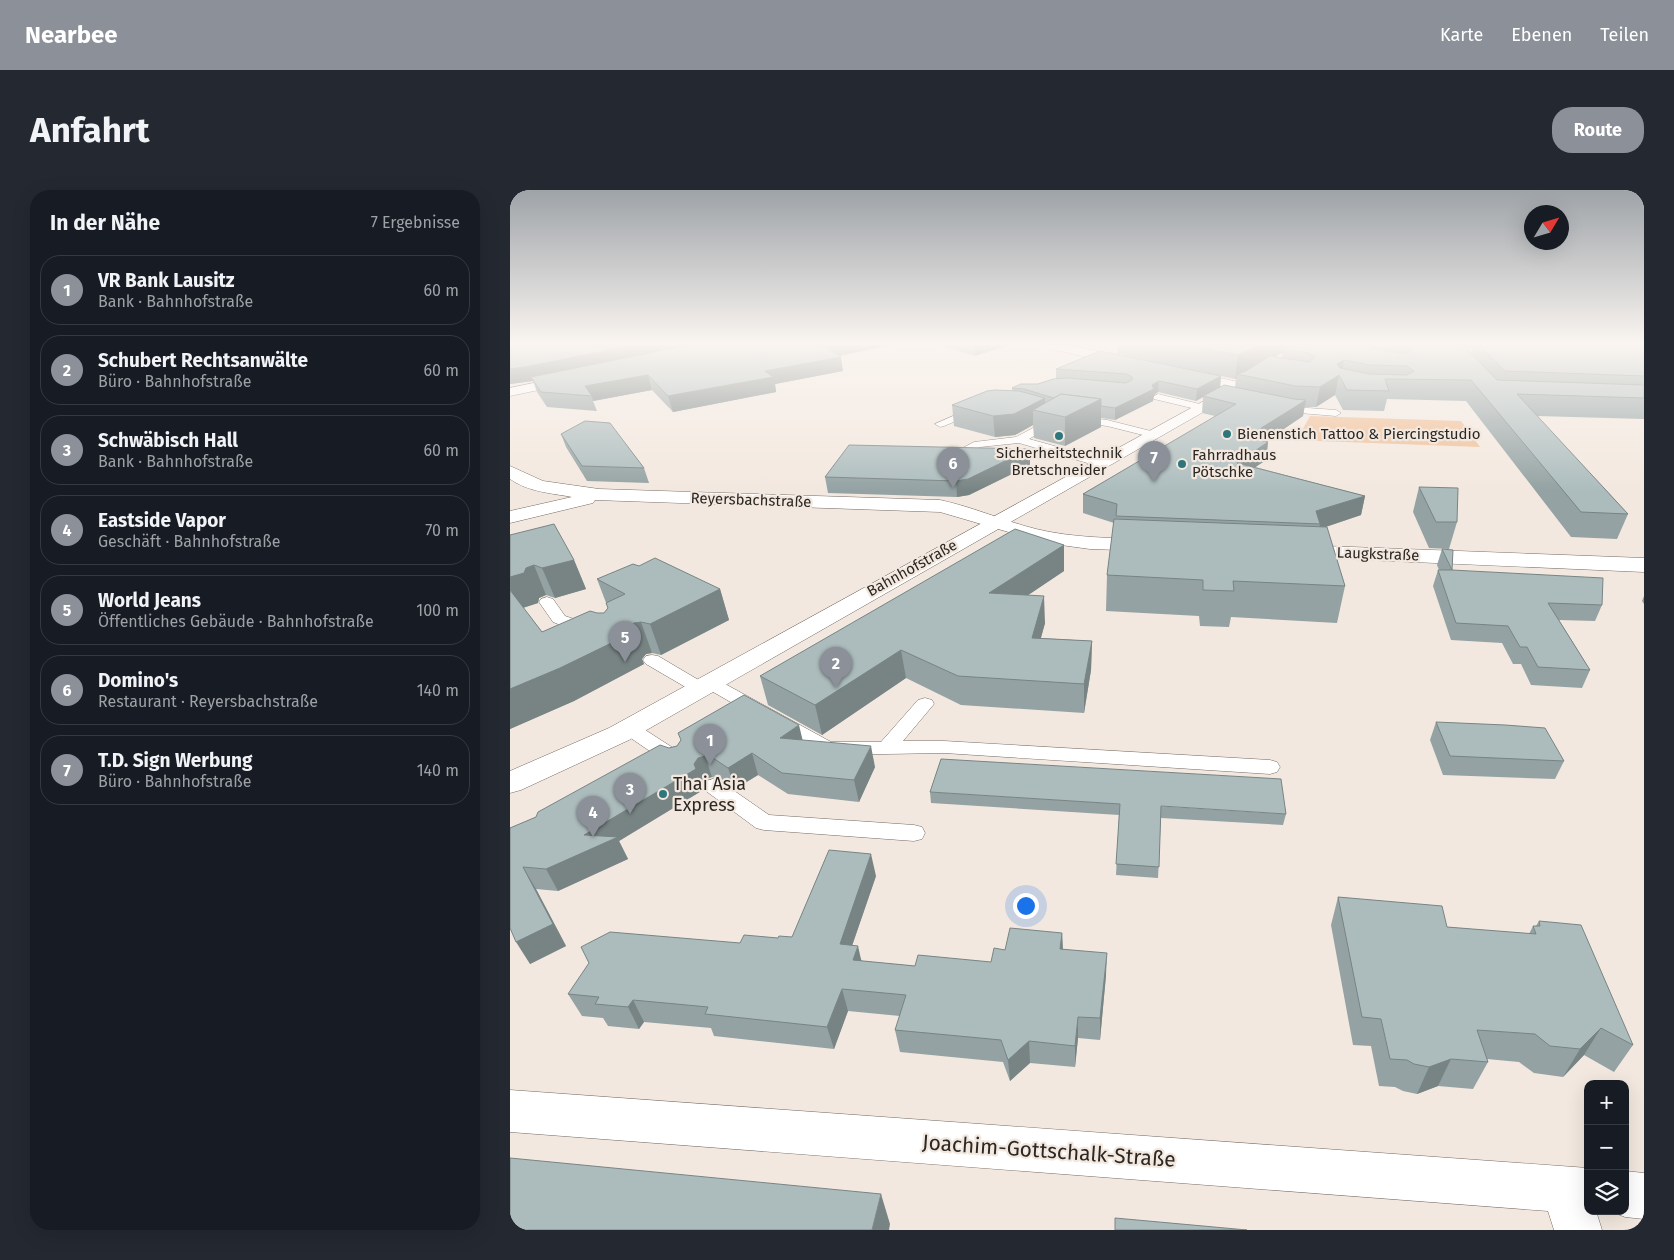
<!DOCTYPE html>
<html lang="de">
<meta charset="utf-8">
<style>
:root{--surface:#171b24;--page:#242831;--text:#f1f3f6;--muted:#9ea1a6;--line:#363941;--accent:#8c9099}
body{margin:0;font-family:"Fira Sans",sans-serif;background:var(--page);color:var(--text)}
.controls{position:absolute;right:15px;bottom:15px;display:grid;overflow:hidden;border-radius:10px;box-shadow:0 5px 20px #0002}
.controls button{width:45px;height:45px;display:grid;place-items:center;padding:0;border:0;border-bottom:1px solid var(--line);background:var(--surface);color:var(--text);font:25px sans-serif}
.compass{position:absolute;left:1014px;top:15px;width:45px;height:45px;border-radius:50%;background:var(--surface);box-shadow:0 5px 20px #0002;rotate:52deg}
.you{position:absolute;left:515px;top:715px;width:18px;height:18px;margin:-12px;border:4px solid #fff;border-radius:50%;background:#1a73e8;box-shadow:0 0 0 8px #1a73e833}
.badge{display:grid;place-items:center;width:32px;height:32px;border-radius:50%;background:var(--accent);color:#fff;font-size:16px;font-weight:700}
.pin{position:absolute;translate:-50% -41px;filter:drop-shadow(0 1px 2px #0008)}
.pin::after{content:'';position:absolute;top:26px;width:18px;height:15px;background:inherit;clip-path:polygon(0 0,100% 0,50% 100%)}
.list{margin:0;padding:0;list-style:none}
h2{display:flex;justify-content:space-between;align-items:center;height:65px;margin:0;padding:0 20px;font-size:21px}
h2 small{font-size:16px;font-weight:400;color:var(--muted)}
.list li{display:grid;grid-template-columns:32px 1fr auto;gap:15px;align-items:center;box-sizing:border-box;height:70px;margin:0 10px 10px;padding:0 10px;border:1px solid var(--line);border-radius:20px}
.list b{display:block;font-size:19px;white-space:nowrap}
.list p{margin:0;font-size:16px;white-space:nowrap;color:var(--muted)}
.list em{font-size:16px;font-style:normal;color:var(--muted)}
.icon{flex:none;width:28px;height:28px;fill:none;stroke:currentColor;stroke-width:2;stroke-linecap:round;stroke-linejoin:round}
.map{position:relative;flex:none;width:1134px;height:1040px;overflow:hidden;border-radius:20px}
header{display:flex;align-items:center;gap:30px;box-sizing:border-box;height:70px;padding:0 25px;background:var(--accent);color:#fff}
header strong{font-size:24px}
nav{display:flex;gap:28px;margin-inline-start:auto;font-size:18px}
.intro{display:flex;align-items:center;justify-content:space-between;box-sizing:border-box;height:120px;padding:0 30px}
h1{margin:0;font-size:35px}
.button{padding:12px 22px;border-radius:20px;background:var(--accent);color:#fff;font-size:18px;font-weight:700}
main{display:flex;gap:30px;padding:0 30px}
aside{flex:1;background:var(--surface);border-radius:20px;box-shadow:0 5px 20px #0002}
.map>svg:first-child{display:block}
</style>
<header>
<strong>Nearbee</strong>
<nav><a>Karte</a><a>Ebenen</a><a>Teilen</a></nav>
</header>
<div class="intro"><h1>Anfahrt</h1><a class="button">Route</a></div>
<main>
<aside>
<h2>In der Nähe<small>7 Ergebnisse</small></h2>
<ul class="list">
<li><span class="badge">1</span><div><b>VR Bank Lausitz</b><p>Bank · Bahnhofstraße</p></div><em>60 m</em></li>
<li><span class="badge">2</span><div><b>Schubert Rechtsanwälte</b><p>Büro · Bahnhofstraße</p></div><em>60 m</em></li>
<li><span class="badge">3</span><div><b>Schwäbisch Hall</b><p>Bank · Bahnhofstraße</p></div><em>60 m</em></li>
<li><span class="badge">4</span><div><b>Eastside Vapor</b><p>Geschäft · Bahnhofstraße</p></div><em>70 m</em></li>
<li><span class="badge">5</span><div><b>World Jeans</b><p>Öffentliches Gebäude · Bahnhofstraße</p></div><em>100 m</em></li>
<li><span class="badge">6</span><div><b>Domino's</b><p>Restaurant · Reyersbachstraße</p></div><em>140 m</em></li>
<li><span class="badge">7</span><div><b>T.D. Sign Werbung</b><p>Büro · Bahnhofstraße</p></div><em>140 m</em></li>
</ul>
</aside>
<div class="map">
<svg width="1134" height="1040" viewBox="0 0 1134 1040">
<rect width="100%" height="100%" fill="#f3e8df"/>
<!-- green -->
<polygon fill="#f0bd92" points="800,226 951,231 970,257 807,251 806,247 789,246"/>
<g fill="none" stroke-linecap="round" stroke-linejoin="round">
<!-- service casing -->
<g stroke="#756b63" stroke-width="1">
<g id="service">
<polygon points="648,204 694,215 695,217 690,220 644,209 643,207"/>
<polygon points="466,216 471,219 470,221 434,236 430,237 425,234"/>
<polygon points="769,216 826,220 831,223 826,226 765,221 764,219 765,217"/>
<polygon points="549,224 597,230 645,242 647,244 641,247 597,236 551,230 519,249 595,270 597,273 591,277 509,253 470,257 447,268 441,264 464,252 506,247"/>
<polygon points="37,407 43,409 55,426 85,436 87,440 85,444 73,444 43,432 29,412 31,409"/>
<polygon points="142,465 148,466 192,492 200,488 206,489 321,552 371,552 408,510 415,508 422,510 424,514 393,551 434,551 760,570 767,572 770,577 767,582 760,584 434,563 318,565 311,564 198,499 190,503 184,502 136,474 133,470 136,466"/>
<polygon points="119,532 126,534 174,565 177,570 174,575 167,577 160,575 112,542 109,538 112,534"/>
<polygon points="203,589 210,591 259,625 404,635 412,637 415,643 412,649 404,651 254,640 246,638 196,601 193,596 196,591"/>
</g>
</g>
<!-- minor casing -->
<g stroke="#756b63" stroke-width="1">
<g id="minor">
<polygon points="535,155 559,155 623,169 625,172 618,176 536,158"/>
<polygon points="674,180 733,193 735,196 733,199 728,200 669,187 667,184 669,181"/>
<polygon points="62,185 67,186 69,189 67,192 0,206 0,198"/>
<path d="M 0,276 L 33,291 L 89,299 L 430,310 C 463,317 494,331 526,339 C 563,348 601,348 638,349 L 645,351 L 648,355 L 645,359 L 638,361 L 580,359 L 536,353 L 430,322 L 85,310 L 83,313 L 0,333 L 0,321 L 62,307 C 41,303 18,302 0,289 Z"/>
<polygon points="788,355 1134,368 1134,382 788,367 781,365 777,361 781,357"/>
<polygon points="0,900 1078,978 1078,1021 1086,1021 1092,1040 1044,1040 1038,1021 0,942"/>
<polygon points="1115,981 1134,983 1134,1029 1115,1027 1100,1021 1115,1021"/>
</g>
</g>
<!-- secondary casing -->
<g stroke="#756b63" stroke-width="1">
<polygon id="secondary" points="725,194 730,195 732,198 730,201 119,550 11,600 0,603 0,581 99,538"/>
</g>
<!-- service -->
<use href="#service" fill="#fff" fill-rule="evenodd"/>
<!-- minor -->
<use href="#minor" fill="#fff" fill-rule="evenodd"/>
<!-- secondary -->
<use href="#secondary" fill="#fff" fill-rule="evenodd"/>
</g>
<!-- wall -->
<g fill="#94a2a3" fill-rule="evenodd">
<polygon points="0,155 380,155 329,166 333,181 265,194 266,202 163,222 142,200 83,211 87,221 37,217 27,202 23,191 0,194"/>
<polygon points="428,155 499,155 465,166"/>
<path d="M 608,155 L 776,155 L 776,157 L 780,155 L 1134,155 L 1134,229 L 1027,226 L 1118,324 L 1107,349 L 1061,347 L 956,211 L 877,209 L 874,221 L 833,220 L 825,205 L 806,217 L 794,217 L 793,226 L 756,251 L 758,252 L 756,270 L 745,277 L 855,306 L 851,325 L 816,337 L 835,396 L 827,433 L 721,427 L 719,437 L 690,436 L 689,426 L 596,421 L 597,385 L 604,333 L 573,323 L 573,304 L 705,226 L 692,223 L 693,207 L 686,211 L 648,202 L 644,205 L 643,211 L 605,230 L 591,228 L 591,237 L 555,256 L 524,248 L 523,235 L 505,245 L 485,247 L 444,236 L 442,215 L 502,201 L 502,198 L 528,194 L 546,189 L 546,179 L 711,186 L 710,197 L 725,197 L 726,189 L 725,189 L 607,164 ZM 957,159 L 962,159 L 961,163 ZM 772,163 L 772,168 L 766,167 Z"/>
<polygon points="51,244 134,278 139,293 77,291 56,257"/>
<polygon points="520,275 459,305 447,307 318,303 315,287"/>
<polygon points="909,297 947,332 939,359 919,358 903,322"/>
<polygon points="0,345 64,370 76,399 45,408 36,405 29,408 28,413 13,418 32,442 87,423 94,423 98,418 87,389 129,376 210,399 219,430 151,465 142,463 136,464 132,469 134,474 64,511 0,539"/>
<polygon points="554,355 554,381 518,405 535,433 531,448 582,451 581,480 574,523 451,515 396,488 312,545 258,515 250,486"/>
<polygon points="932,359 942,380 1092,415 1085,431 1049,430 1080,480 1072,498 1021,495 1011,474 1003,474 992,453 941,450 923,396 928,380 929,380 927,375"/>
<polygon points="1134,406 1134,414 1132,411"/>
<polygon points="926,532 1054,571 1045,589 933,585 920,550"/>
<polygon points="171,550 292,550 365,577 349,612 278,604 248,585 225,599 211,589 202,587 195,589 191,595 193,600 109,651 118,669 48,701 26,699 56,756 20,774 0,638 26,627 159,558 167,556"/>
<polygon points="420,602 776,624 773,635 651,628 648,688 606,685 609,625 421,613"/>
<polygon points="366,686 342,756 352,771 405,776 481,772 495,760 552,743 553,759 596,785 590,850 568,848 565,877 520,873 500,891 493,872 390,862 385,840 390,826 338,821 324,859 204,846 201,838 134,832 129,839 98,836 93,828 72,826 58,804 230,753 282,747"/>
<polygon points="828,707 937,737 1019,744 1023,736 1026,736 1029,731 1123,855 1104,882 1074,865 1053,887 1024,883 1009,872 977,869 978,872 963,899 928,896 907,904 893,901 885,897 869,896 861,856 843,855 821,735"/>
</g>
<!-- shaded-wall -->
<g fill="#788484">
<polygon points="124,155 191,155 21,187 23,191 0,194 0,179"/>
<polygon points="316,155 380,155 315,169 313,156"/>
<polygon points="464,155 499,155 465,166"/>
<polygon points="748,155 776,155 775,159 773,159 772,163 732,185 727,184 726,189 725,189 728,165"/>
<polygon points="331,167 333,181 265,194 266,202 163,222 158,206 255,181"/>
<polygon points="834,170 831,188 829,185 825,205 806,217 810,197 827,174"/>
<polygon points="138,185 142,200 83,211 82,206 75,196"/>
<polygon points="711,186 710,198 693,206 693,207 686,211 687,199"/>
<polygon points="649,191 648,202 644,205 643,211 605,230 605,218"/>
<polygon points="535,208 535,222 523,220 523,235 505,245 485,247 483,226"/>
<polygon points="591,209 591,237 555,256 555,227"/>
<polygon points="796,210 793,226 735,265 737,247"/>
<polygon points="758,252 756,270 725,291 727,273"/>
<polygon points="520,259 520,275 459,305 447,307 446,291"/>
<polygon points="855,306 851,325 809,339 810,334 806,321"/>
<polygon points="554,355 554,381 481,430 479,403"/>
<polygon points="64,370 76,399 45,408 32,378"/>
<polygon points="24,375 36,405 29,408 28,413 6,420 0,407 0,387 16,378"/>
<polygon points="210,399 219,430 151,465 140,434"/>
<polygon points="534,406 535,433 523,476 522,448"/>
<polygon points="131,432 142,463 136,464 132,469 134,474 64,511 0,539 0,499 119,438 124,433"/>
<polygon points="582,451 581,480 574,523 574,494"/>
<polygon points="391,460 396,488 312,545 305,515"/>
<polygon points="289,535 294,556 270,548"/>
<polygon points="361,556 365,577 349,612 344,590"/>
<polygon points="242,563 248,585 225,599 218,578"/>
<polygon points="195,566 202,587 195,589 191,595 193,600 109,651 118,669 48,701 36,679 74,645 184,574 188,568"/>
<polygon points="361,664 366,686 335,776 330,754"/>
<polygon points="13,677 26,699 56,756 20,774 6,752"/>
<polygon points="552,743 553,765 550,759"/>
<polygon points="348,756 353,778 343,770"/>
<polygon points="597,763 596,785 590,850 590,828"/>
<polygon points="332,799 338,821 324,859 317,837"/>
<polygon points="123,810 134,832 129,839 118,817"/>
<polygon points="568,827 568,848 565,877 565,856"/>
<polygon points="1091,838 1074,865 1053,887 1070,859"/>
<polygon points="519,851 520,873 500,891 498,870"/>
<polygon points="941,869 928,896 907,904 919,877"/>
<polygon points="371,1004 380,1034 379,1040 362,1040"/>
</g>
<!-- building -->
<g fill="#acbcbd" stroke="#788484" fill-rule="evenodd">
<polygon points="0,155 124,155 15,177 0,179"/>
<polygon points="179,155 316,155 313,156 331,167 255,181 263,187 158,206 138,185 75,196 82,206 31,202 21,187"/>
<polygon points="677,155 748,155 728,165"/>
<path d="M 780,155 L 862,155 L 862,158 L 895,164 L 902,160 L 896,155 L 953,155 L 987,190 L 1134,195 L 1134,208 L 1007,204 L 1118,324 L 1071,322 L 961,190 L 875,189 L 879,201 L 837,200 L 829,185 L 810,197 L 785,196 L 727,184 L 736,181 L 760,166 L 799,172 L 805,167 L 799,163 L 773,159 ZM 834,170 L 859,175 L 897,176 L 904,181 L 897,185 L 859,184 L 830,178 L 827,174 Z"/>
<polygon points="969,155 1134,155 1134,186 995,181"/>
<polygon points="590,161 711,186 687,199 649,191 642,195 644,199 605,218 591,216 591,209 551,204 544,208 514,199 502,198 511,194 528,194 543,189 558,188 616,193 622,190 622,187 617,184 546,179"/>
<polygon points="714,195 784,209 796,210 737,247 758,252 727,273 855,306 806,321 810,334 606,326 607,314 573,304 726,214 693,206"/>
<polygon points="485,200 509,201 535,208 504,224 483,226 442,215 477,201"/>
<polygon points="551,204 591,209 555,227 523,220"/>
<polygon points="75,231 100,233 134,278 72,276 51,244"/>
<polygon points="339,255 520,259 458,289 446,291 315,287"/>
<polygon points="909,297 948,298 947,332 926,332"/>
<polygon points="604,329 817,337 835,396 723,391 724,401 693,400 693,390 597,385"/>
<polygon points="44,334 64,370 32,378 24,375 16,378 14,383 0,387 0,345"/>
<polygon points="505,339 554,355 479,403 534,406 522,448 582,451 574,494 448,486 391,460 305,515 250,486"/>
<polygon points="932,359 943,360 942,380 1093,388 1092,415 1038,413 1080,480 1028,477 1017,457 1010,457 998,436 946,433 928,380 942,380"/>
<polygon points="145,368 210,399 140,434 131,432 124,433 119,438 122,443 50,478 0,499 0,400 32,442 80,421 87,423 94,423 98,418 96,413 115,404 87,389 123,374 129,376"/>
<polygon points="234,505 289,535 270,548 361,556 344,590 272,583 242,563 218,578 203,568 195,566 188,568 184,574 186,579 74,645 108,647 36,679 13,677 43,734 6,752 0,738 0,638 26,627 28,622 150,555 159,558 167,556 171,550 168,543"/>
<polygon points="926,532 995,535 1035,538 1054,571 940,566"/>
<polygon points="431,569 771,589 776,624 651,616 649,677 606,674 610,614 420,602"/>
<polygon points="319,660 361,664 330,754 348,756 343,770 405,776 408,765 481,772 484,758 495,760 500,738 552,743 550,759 597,763 590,828 568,827 565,856 519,851 498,870 491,850 385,840 396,805 332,799 317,837 195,824 198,817 123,810 118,817 85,814 89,807 58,804 79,773 71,757 100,742 230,753 234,745 268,748 269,746 282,747"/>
<polygon points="828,707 932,716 937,737 1026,744 1023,736 1030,736 1029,731 1071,735 1123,855 1091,838 1070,859 1040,856 1025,844 967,840 978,872 941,869 919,877 904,874 897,870 880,869 871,829 852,827"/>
<polygon points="0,968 371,1004 362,1040 0,1040"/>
<polygon points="605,1028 737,1040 605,1040"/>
</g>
<!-- sky -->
<linearGradient id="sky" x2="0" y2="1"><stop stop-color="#9ea3a8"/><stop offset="0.51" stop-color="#faf5f1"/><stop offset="1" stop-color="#faf5f1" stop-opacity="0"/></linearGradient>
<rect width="1134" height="301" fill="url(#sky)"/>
<!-- markers -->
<g fill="#2d777c" stroke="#f3e8df" stroke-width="2">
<circle cx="717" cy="244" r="5"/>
<circle cx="549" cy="246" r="5"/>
<circle cx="672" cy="274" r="5"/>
<circle cx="153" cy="604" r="5"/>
</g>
<g text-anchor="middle" stroke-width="4.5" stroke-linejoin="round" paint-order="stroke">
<!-- far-poi labels -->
<g font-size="15" fill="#2b2723" stroke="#f3e8df" text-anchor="start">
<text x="727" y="249">Bienenstich Tattoo &amp; Piercingstudio</text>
<text x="549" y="268" text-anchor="middle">Sicherheitstechnik<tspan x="549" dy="17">Bretschneider</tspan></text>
<text x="682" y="270">Fahrradhaus<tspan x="682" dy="17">Pötschke</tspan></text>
</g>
<!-- far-street labels -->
<g font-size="15" fill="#2b2723" stroke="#f3e8df">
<text transform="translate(241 310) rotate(2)" y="5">Reyersbachstraße</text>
<text transform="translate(868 364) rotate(2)" y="5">Laugkstraße</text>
<text transform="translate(402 378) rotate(-29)" y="5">Bahnhofstraße</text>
</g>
<!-- poi labels -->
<g font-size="18" fill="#2b2723" stroke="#f3e8df" text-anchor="start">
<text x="163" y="600">Thai Asia<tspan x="163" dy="21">Express</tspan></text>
</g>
<!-- near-street labels -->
<g font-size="21" fill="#2b2723" stroke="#f3e8df">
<text transform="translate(539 961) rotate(4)" y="7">Joachim-Gottschalk-Straße</text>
</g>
</g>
</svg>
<div class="controls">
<button>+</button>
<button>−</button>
<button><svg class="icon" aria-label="layers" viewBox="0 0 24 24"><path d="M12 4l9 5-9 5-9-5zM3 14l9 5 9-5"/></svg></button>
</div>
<svg class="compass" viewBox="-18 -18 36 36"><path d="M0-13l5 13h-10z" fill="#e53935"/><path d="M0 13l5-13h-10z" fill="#9ea1a6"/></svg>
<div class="you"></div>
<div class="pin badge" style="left:200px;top:575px">1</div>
<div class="pin badge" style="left:326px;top:498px">2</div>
<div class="pin badge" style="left:120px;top:624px">3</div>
<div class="pin badge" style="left:83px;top:647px">4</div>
<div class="pin badge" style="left:115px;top:472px">5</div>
<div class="pin badge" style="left:443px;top:298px">6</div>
<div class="pin badge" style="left:644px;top:292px">7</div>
</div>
</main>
